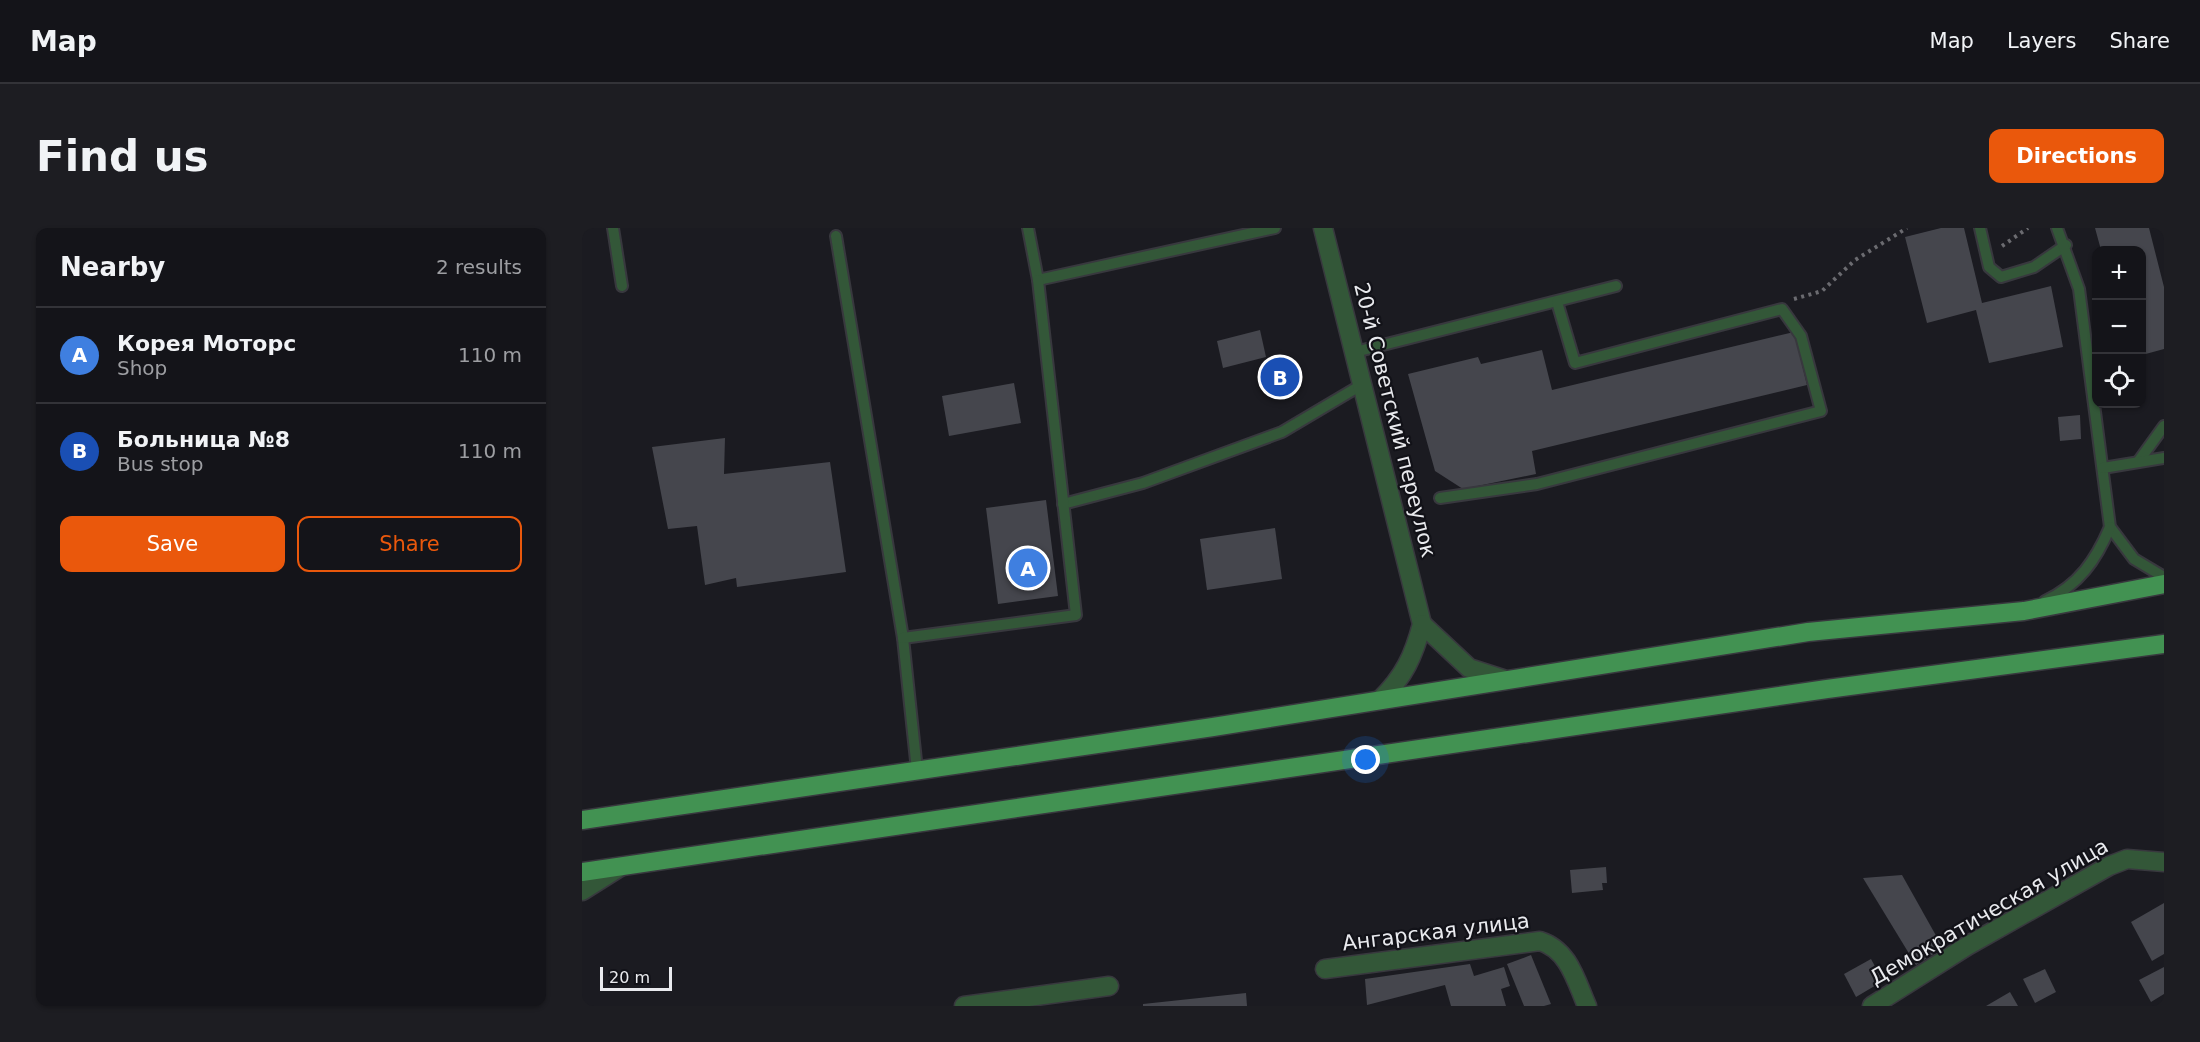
<!DOCTYPE html>
<meta charset="utf-8">
<style>
:root{--surface:#141419;--page:#1d1d22;--text:#f1f3f6;--muted:#9d9ea2;--line:#333338;--accent:#ea580c}
body{margin:0;font-family:"DejaVu Sans",sans-serif;background:var(--page);color:var(--text)}
.controls{position:absolute;right:18px;top:18px;display:grid;overflow:hidden;border-radius:12px;box-shadow:0 2px 4px #0004}
.controls button{width:54px;height:54px;display:grid;place-items:center;padding:0;border:0;border-bottom:2px solid var(--line);background:var(--surface);color:var(--text);font:30px sans-serif}
.scale{position:absolute;left:18px;bottom:15px;width:72px;box-sizing:border-box;padding-left:6px;border:3px solid #e9eaee;border-top:0;font-size:16px;line-height:21px;white-space:nowrap;color:#e9eaee;-webkit-text-stroke:4px #121218;paint-order:stroke}
.you{position:absolute;left:784px;top:532px;width:21px;height:21px;margin:-15px;border:4px solid #fff;border-radius:50%;background:#1a73e8;box-shadow:0 0 0 9px #1a73e833}
.badge{display:grid;place-items:center;width:39px;height:39px;border-radius:50%;background:var(--accent);color:#fff;font-size:20px;font-weight:700}
.pin{position:absolute;translate:-50% -50%;border:3px solid #fff;box-shadow:0 2px 6px #0006}
.list{margin:0;padding:0;list-style:none}
h2{display:flex;justify-content:space-between;align-items:center;height:78px;margin:0;padding:0 24px;font-size:26px}
h2 small{font-size:20px;font-weight:400;color:var(--muted)}
.list li{display:grid;grid-template-columns:39px 1fr auto;gap:18px;align-items:center;box-sizing:border-box;height:96px;padding:0 24px;border-top:2px solid var(--line)}
.list b{display:block;font-size:22px;white-space:nowrap}
.list p{margin:0;font-size:20px;white-space:nowrap;color:var(--muted)}
.list em{font-size:20px;font-style:normal;color:var(--muted)}
.actions{display:flex;gap:12px;padding:18px 24px}
.actions a{flex:1;padding:14px 0;border:2px solid var(--accent);border-radius:12px;text-align:center;font-size:21px;color:var(--accent)}
.actions .main{background:var(--accent);color:#fff}
.icon{flex:none;width:33px;height:33px;fill:none;stroke:currentColor;stroke-width:2;stroke-linecap:round;stroke-linejoin:round}
.map{position:relative;flex:none;width:1582px;height:778px;overflow:hidden;border-radius:12px}
header{display:flex;align-items:center;gap:36px;box-sizing:border-box;height:84px;padding:0 30px;background:var(--surface);border-bottom:2px solid var(--line)}
header strong{font-size:28px}
nav{display:flex;gap:33px;margin-inline-start:auto;font-size:21px}
.intro{display:flex;align-items:center;justify-content:space-between;box-sizing:border-box;height:144px;padding:0 36px}
h1{margin:0;font-size:42px}
.button{padding:15px 27px;border-radius:12px;background:var(--accent);color:#fff;font-size:21px;font-weight:700}
main{display:flex;gap:36px;padding:0 36px}
aside{flex:1;background:var(--surface);border-radius:12px;box-shadow:0 2px 4px #0004}
.map>svg:first-child{display:block}
</style>
<header>
<strong>Map</strong>
<nav><a>Map</a><a>Layers</a><a>Share</a></nav>
</header>
<div class="intro"><h1>Find us</h1><a class="button">Directions</a></div>
<main>
<aside>
<h2>Nearby<small>2 results</small></h2>
<ul class="list">
<li><span class="badge" style="background:#3f7fe0">A</span><div><b>Корея Моторс</b><p>Shop</p></div><em>110 m</em></li>
<li><span class="badge" style="background:#1a4fb4">B</span><div><b>Больница №8</b><p>Bus stop</p></div><em>110 m</em></li>
</ul>
<div class="actions"><a class="main">Save</a><a>Share</a></div>
</aside>
<div class="map">
<svg width="1582" height="778" viewBox="0 0 1582 778">
<rect width="100%" height="100%" fill="#1b1b21"/>
<!-- building -->
<g fill="#45464d">
<polygon points="1359,0 1382,0 1400,75 1469,58 1481,119 1407,135 1394,82 1345,95 1323,9"/>
<polygon points="1513,0 1567,0 1582,59 1582,121 1560,127 1560,22 1519,22"/>
<polygon points="678,102 684,129 641,140 635,113"/>
<polygon points="1212,104 1225,157 950,223 954,246 881,261 853,243 826,146 896,129 899,136 960,122 970,162"/>
<polygon points="432,155 439,195 367,208 360,168"/>
<polygon points="1498,187 1499,211 1478,213 1476,189"/>
<polygon points="143,210 142,246 248,234 264,344 155,359 154,350 123,357 115,298 86,301 70,219"/>
<polygon points="464,272 476,368 416,376 404,280"/>
<polygon points="693,300 700,351 625,362 618,311"/>
<polygon points="1024,639 1025,655 1020,655 1021,662 990,665 988,642"/>
<polygon points="1320,647 1361,720 1334,737 1281,650"/>
<polygon points="1582,675 1582,726 1570,733 1549,694"/>
<polygon points="949,727 969,776 962,778 942,778 925,736"/>
<polygon points="1289,731 1301,753 1274,769 1262,746"/>
<polygon points="888,736 892,748 922,739 928,758 919,761 924,778 869,778 863,757 785,777 783,751"/>
<polygon points="1582,739 1582,766 1569,774 1557,752"/>
<polygon points="1463,741 1474,764 1453,775 1441,751"/>
<polygon points="1428,764 1436,778 1404,778"/>
<polygon points="664,765 665,778 561,778 561,776"/>
</g>
<g fill="none" stroke-linecap="round" stroke-linejoin="round">
<!-- lane casing -->
<g stroke="#38383e" stroke-width="14">
<g id="lane">
<polyline points="31,0 40,58"/>
<polyline points="446,0 456,52 693,0"/>
<polyline points="1398,0 1407,39 1419,49 1452,39 1484,17"/>
<polyline points="1475,0 1497,61 1528,299 1552,331 1582,349"/>
<polyline points="254,8 321,410 335,542"/>
<polyline points="773,124 1034,58"/>
<polyline points="1556,234 1582,198"/>
<polyline points="1521,240 1582,230"/>
<polyline points="858,270 955,256 1239,183 1219,108 1200,81 993,135 975,74"/>
<polyline points="481,276 561,255 700,204 781,156"/>
<path d="M 1463,373 C 1497,357 1514,332 1528,299"/>
<polyline points="321,410 494,387 456,52"/>
</g>
</g>
<!-- street casing -->
<g stroke="#38383e" stroke-width="21">
<g id="street">
<path d="M 741,0 L 840,396 C 832,427 822,449 798,472"/>
<polyline points="840,396 887,440 921,451"/>
<polyline points="0,663 38,639"/>
<path d="M 743,741 L 958,713 C 987,722 994,753 1005,778"/>
<polyline points="382,778 527,758"/>
<polyline points="1290,778 1385,718 1527,638 1545,631 1582,634"/>
</g>
</g>
<!-- primary casing -->
<g stroke="#38383e" stroke-width="21">
<g id="primary">
<polyline points="0,592 631,499 1226,404 1442,383 1582,356"/>
<polyline points="0,644 1245,461 1582,416"/>
</g>
</g>
<!-- path -->
<g stroke="#6b6b70" stroke-width="4" stroke-dasharray="3 4.5" stroke-linecap="butt">
<polyline points="1420,18 1446,0"/>
<polyline points="1212,71 1240,63 1273,32 1325,0"/>
</g>
<!-- lane -->
<use href="#lane" stroke="#335738" stroke-width="10"/>
<!-- street -->
<use href="#street" stroke="#335738" stroke-width="18"/>
<!-- primary -->
<use href="#primary" stroke="#429252" stroke-width="18"/>
</g>
<g text-anchor="middle" stroke-width="4.5" stroke-linejoin="round" paint-order="stroke">
<!-- street labels -->
<g font-size="21" fill="#e9eaee" stroke="#121218">
<text transform="translate(813 192) rotate(76)" y="7">20-й Советский переулок</text>
<text transform="translate(1407 684) rotate(-30)" y="7">Демократическая улица</text>
<text transform="translate(854 704) rotate(-7)" y="7">Ангарская улица</text>
</g>
</g>
</svg>
<div class="controls">
<button>+</button>
<button>−</button>
<button><svg class="icon" aria-label="locate" viewBox="0 0 24 24"><circle cx="12" cy="12" r="6"/><path d="M12 2v4M12 18v4M2 12h4M18 12h4"/></svg></button>
</div>
<div class="scale">20 m</div>
<div class="you"></div>
<div class="pin badge" style="left:446px;top:340px;background:#3f7fe0">A</div>
<div class="pin badge" style="left:698px;top:149px;background:#1a4fb4">B</div>
</div>
</main>
